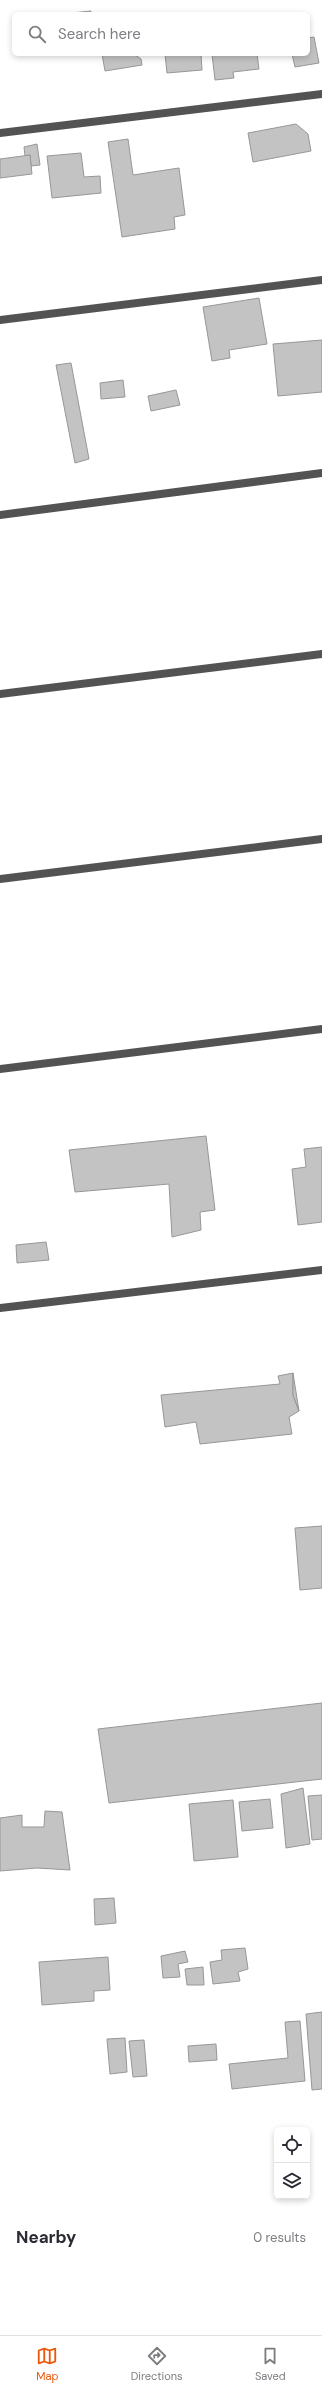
<!DOCTYPE html>
<style>
:root{--surface:#fff;--page:#f7f7f7;--text:#2b2b33;--muted:#7c7c81;--line:#e1e1e2;--accent:#ea580c}
body{margin:0;font-family:"DM Sans",sans-serif;background:var(--page);color:var(--text)}
.controls{position:absolute;right:12px;bottom:12px;display:grid;overflow:hidden;border-radius:6px;box-shadow:0 2px 6px #0003}
.controls button{width:36px;height:36px;display:grid;place-items:center;padding:0;border:0;border-bottom:1px solid var(--line);background:var(--surface);color:var(--text);font:20px sans-serif}
.list{margin:0;padding:0;list-style:none}
h2{display:flex;justify-content:space-between;align-items:center;height:52px;margin:0;padding:0 16px;font-size:17px}
h2 small{font-size:13px;font-weight:400;color:var(--muted)}
.icon{flex:none;width:22px;height:22px;fill:none;stroke:currentColor;stroke-width:2;stroke-linecap:round;stroke-linejoin:round}
.map{position:relative;flex:none;width:322px;height:2211px;overflow:hidden}
.search{position:absolute;background:var(--surface);box-shadow:0 2px 6px #0003;left:12px;right:12px;top:12px;height:44px;display:flex;align-items:center;gap:10px;box-sizing:border-box;padding:0 14px;border-radius:6px;color:var(--muted);font-size:15px}
.sheet{height:124px;background:var(--surface)}
nav{display:flex;justify-content:space-around;align-items:center;box-sizing:border-box;height:56px;border-top:1px solid var(--line);background:var(--surface);font-size:11px;color:var(--muted)}
nav a{display:grid;justify-items:center;gap:2px}
nav .on{color:var(--accent)}
.map>svg:first-child{display:block}
</style>
<div class="map">
<svg width="322" height="2211" viewBox="0 0 322 2211">
<rect width="100%" height="100%" fill="#fff"/>
<!-- building -->
<g fill="#c3c3c3" stroke="#979797">
<polygon points="91,11 91,14 62,14"/>
<polygon points="314,37 319,63 295,67 292,54 308,54 308,38"/>
<polygon points="102,54 134,54 141,59 142,65 105,71"/>
<polygon points="165,54 201,54 202,70 167,73"/>
<polygon points="212,54 257,54 259,69 233,72 234,78 215,80"/>
<polygon points="296,124 308,134 311,151 253,162 248,133"/>
<polygon points="128,139 133,175 179,168 185,215 174,217 175,229 122,237 108,142"/>
<polygon points="37,144 40,165 31,166 30,155 25,156 24,147"/>
<polygon points="81,153 84,177 100,176 101,193 52,198 47,156"/>
<polygon points="30,155 32,174 0,178 0,159"/>
<polygon points="259,298 267,344 229,350 230,358 212,361 203,307"/>
<polygon points="322,340 322,392 278,396 273,344"/>
<polygon points="71,363 89,459 75,463 56,365"/>
<polygon points="123,380 125,397 101,399 100,383"/>
<polygon points="176,390 180,405 151,411 148,396"/>
<polygon points="206,1136 215,1210 200,1212 201,1230 172,1237 169,1184 75,1192 69,1150"/>
<polygon points="322,1147 322,1222 298,1225 292,1169 306,1167 304,1149"/>
<polygon points="46,1242 49,1260 17,1263 16,1245"/>
<polygon points="293,1373 293,1395 299,1411 289,1417 292,1434 200,1444 196,1422 165,1427 161,1395 280,1384 278,1376"/>
<polygon points="293,1373 299,1411 293,1395"/>
<polygon points="322,1526 322,1588 300,1590 295,1528"/>
<polygon points="322,1703 322,1779 109,1803 98,1729"/>
<polygon points="303,1788 310,1844 286,1848 281,1794"/>
<polygon points="322,1795 322,1839 312,1840 308,1796"/>
<polygon points="270,1799 273,1828 242,1831 239,1802"/>
<polygon points="233,1800 238,1857 194,1861 189,1804"/>
<polygon points="45,1811 62,1812 70,1870 37,1868 0,1871 0,1818 22,1815 22,1827 44,1827"/>
<polygon points="114,1898 116,1923 95,1925 94,1899"/>
<polygon points="245,1948 248,1969 238,1972 240,1981 213,1984 210,1962 222,1960 221,1950"/>
<polygon points="185,1951 188,1962 178,1964 180,1977 163,1978 161,1956"/>
<polygon points="108,1957 110,1990 94,1991 94,2001 42,2005 39,1962"/>
<polygon points="203,1967 204,1985 187,1985 185,1969"/>
<polygon points="322,2012 322,2089 312,2090 306,2014"/>
<polygon points="300,2021 305,2081 232,2089 229,2064 288,2058 285,2022"/>
<polygon points="125,2038 127,2072 110,2074 107,2039"/>
<polygon points="144,2040 147,2076 133,2077 129,2041"/>
<polygon points="216,2044 217,2060 189,2062 188,2046"/>
</g>
<g fill="none" stroke-linecap="round" stroke-linejoin="round">
<!-- lane -->
<g stroke="#535353" stroke-width="8">
<polyline points="0,320 322,280"/>
<polyline points="0,694 322,654"/>
<polyline points="0,1069 322,1029"/>
</g>
<!-- street -->
<g stroke="#535353" stroke-width="8">
<polyline points="0,133 322,94"/>
<polyline points="0,515 322,473"/>
<polyline points="0,879 322,839"/>
<polyline points="0,1308 322,1270"/>
</g>
</g>
</svg>
<div class="controls">
<button><svg class="icon" aria-label="locate" viewBox="0 0 24 24"><circle cx="12" cy="12" r="6"/><path d="M12 2v4M12 18v4M2 12h4M18 12h4"/></svg></button>
<button><svg class="icon" aria-label="layers" viewBox="0 0 24 24"><path d="M12 4l9 5-9 5-9-5zM3 14l9 5 9-5"/></svg></button>
</div>
<div class="search"><svg class="icon" aria-label="search" viewBox="0 0 24 24"><circle cx="10" cy="10" r="6"/><path d="M15 15l6 6"/></svg>Search here</div>
</div>
<section class="sheet">
<h2>Nearby<small>0 results</small></h2>
<ul class="list">
</ul>
</section>
<nav>
<a class="on"><svg class="icon" aria-label="map" viewBox="0 0 24 24"><path d="M3 6l6-2 6 2 6-2v14l-6 2-6-2-6 2zM9 4v14M15 6v14"/></svg>Map</a>
<a><svg class="icon" aria-label="directions" viewBox="0 0 24 24"><path d="M12 3l9 9-9 9-9-9zM9 14v-3h6M13 9l2 2-2 2"/></svg>Directions</a>
<a><svg class="icon" aria-label="saved" viewBox="0 0 24 24"><path d="M7 4h10v16l-5-4-5 4z"/></svg>Saved</a>
</nav>
